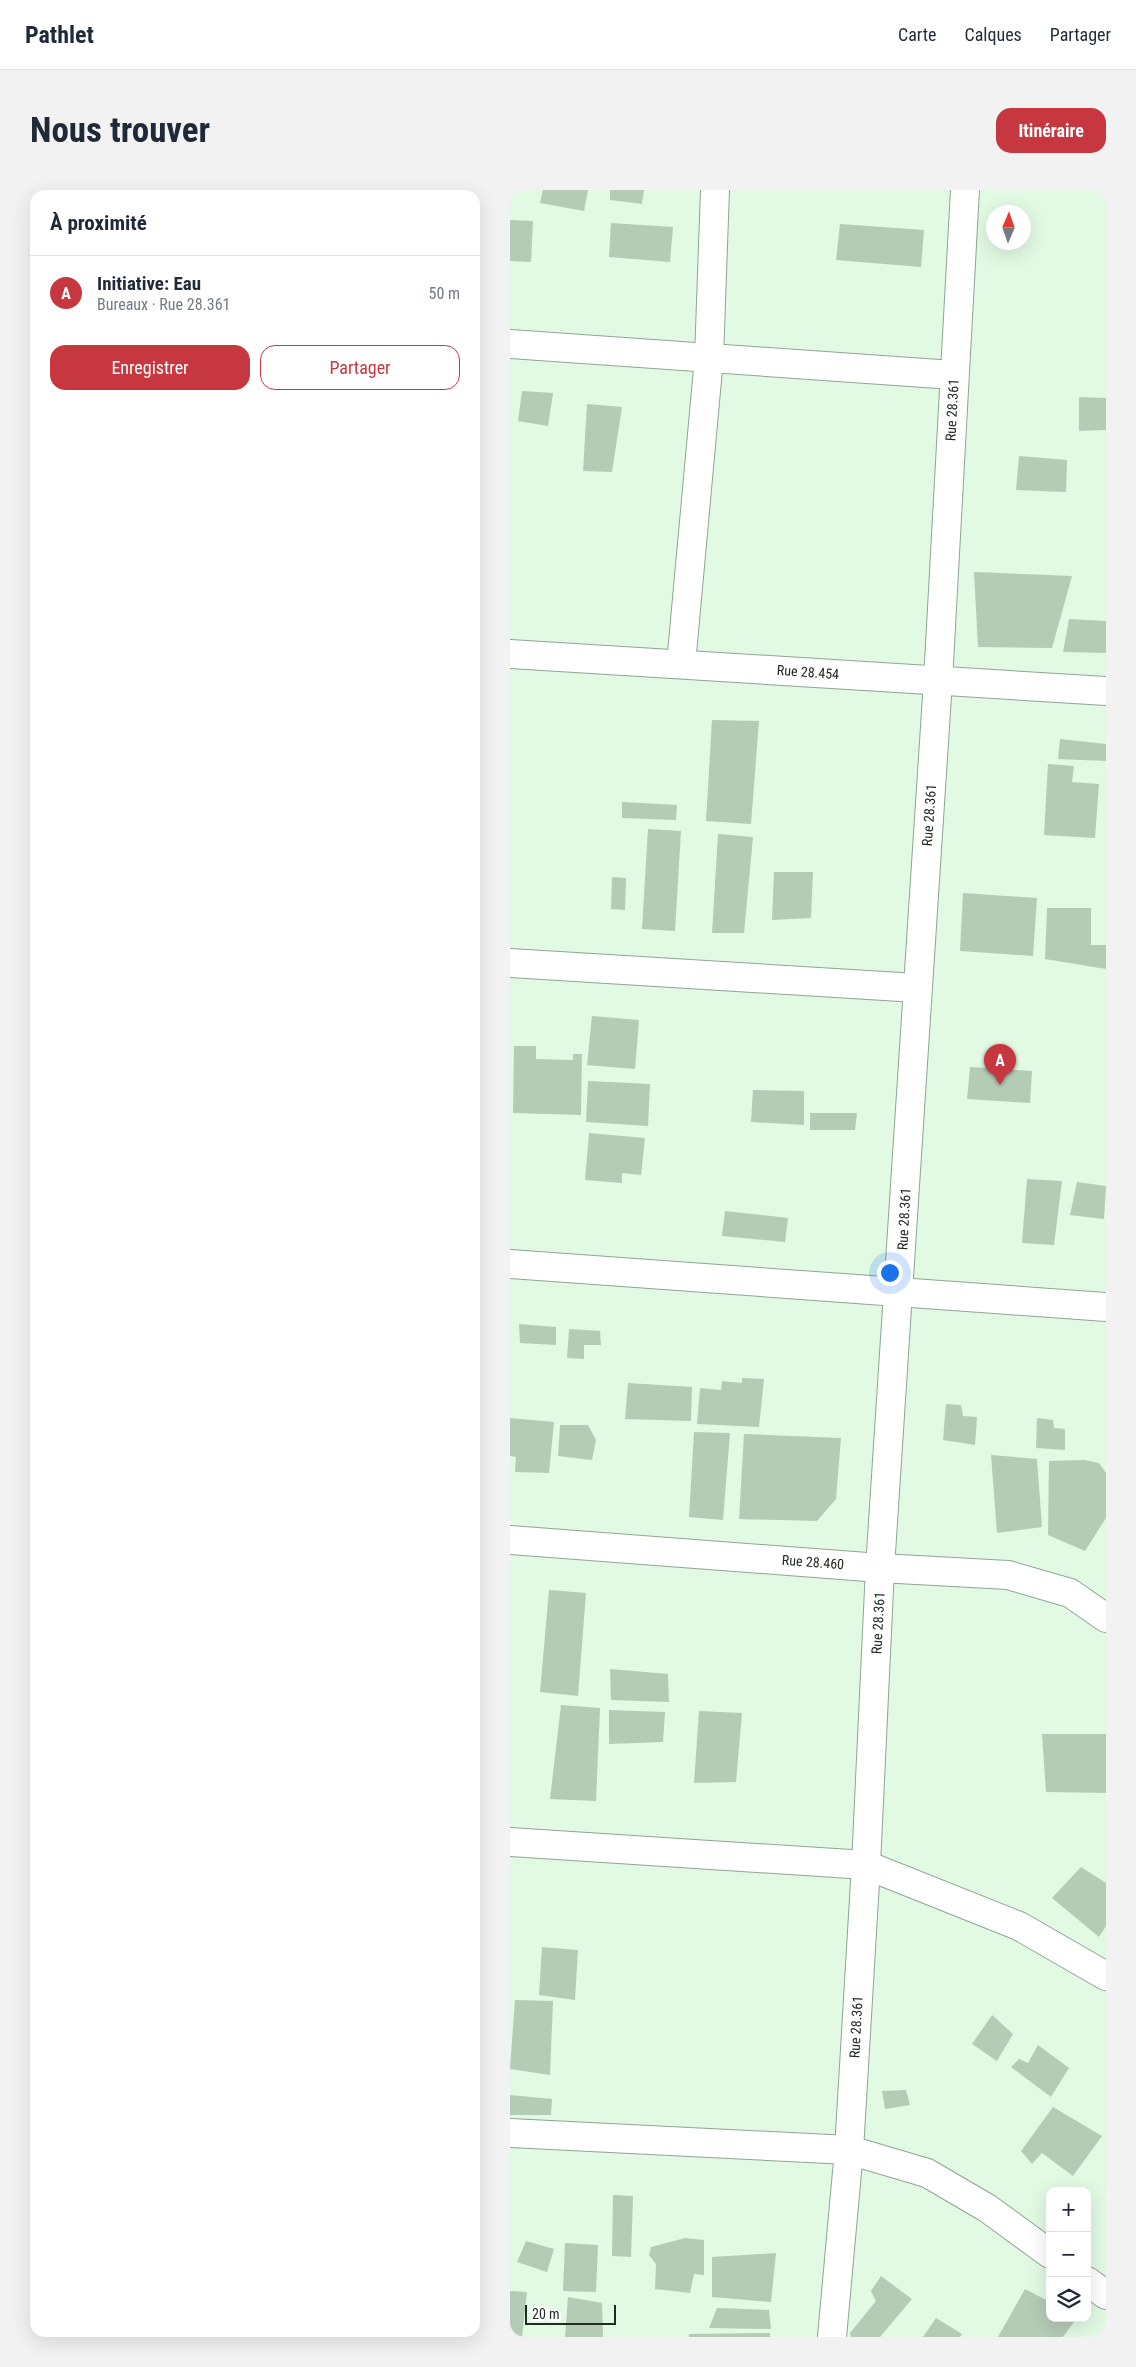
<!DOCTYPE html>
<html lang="fr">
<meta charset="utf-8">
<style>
:root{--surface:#fff;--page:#f2f2f3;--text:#1f2937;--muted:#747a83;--line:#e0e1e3;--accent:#c7373f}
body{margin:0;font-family:"Roboto Condensed",sans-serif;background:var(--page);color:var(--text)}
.controls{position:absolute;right:15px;bottom:15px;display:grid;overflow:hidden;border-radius:10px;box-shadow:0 5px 20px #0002}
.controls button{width:45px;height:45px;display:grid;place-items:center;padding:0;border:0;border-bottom:1px solid var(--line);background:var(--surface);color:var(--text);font:25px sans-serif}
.compass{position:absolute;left:476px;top:15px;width:45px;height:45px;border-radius:50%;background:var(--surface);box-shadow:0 5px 20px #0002;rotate:2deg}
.scale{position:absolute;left:15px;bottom:12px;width:91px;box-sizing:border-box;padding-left:5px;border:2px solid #222b23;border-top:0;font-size:14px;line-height:18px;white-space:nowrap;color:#222b23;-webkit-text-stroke:4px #fff;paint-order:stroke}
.you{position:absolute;left:379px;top:1082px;width:18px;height:18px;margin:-12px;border:4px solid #fff;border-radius:50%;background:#1a73e8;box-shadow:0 0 0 8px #1a73e833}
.badge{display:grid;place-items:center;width:32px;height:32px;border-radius:50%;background:var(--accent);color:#fff;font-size:16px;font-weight:700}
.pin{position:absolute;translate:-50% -41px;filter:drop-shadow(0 1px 2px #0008)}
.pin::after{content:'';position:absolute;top:26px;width:18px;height:15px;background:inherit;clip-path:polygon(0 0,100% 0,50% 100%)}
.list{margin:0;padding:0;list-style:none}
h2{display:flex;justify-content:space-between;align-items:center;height:65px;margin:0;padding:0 20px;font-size:21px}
h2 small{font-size:16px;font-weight:400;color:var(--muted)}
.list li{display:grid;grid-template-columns:32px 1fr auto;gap:15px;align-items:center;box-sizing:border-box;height:75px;padding:0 20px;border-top:1px solid var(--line)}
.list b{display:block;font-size:19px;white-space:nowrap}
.list p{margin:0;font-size:16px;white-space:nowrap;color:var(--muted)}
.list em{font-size:16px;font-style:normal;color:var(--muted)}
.actions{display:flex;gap:10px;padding:15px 20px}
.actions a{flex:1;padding:11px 0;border:1px solid var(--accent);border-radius:15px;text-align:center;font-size:18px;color:var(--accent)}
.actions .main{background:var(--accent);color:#fff}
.icon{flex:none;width:28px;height:28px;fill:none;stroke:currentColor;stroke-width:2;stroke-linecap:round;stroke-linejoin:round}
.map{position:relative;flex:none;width:596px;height:2147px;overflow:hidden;border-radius:15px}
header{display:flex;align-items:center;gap:30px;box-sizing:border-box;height:70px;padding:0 25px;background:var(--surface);border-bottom:1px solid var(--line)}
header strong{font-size:24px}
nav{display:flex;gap:28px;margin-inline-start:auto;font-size:18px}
.intro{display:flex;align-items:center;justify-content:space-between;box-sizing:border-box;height:120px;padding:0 30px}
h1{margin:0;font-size:35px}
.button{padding:12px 22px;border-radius:15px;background:var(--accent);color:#fff;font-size:18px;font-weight:700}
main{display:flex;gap:30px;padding:0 30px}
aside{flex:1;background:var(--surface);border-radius:15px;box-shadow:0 5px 20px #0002}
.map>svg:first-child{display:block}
</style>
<header>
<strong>Pathlet</strong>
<nav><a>Carte</a><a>Calques</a><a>Partager</a></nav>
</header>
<div class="intro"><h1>Nous trouver</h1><a class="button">Itinéraire</a></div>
<main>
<aside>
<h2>À proximité<small></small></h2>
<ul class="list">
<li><span class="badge">A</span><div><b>Initiative: Eau</b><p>Bureaux · Rue 28.361</p></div><em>50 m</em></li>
</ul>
<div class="actions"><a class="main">Enregistrer</a><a>Partager</a></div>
</aside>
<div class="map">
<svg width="596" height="2147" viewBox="0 0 596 2147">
<rect width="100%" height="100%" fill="#e2f9e4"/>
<!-- building -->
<g fill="#b4cbb6">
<polygon points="33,0 78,0 74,21 30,13"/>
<polygon points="100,0 134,0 132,14 100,10"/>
<polygon points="0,30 23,31 21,72 0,71"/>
<polygon points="101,33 163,37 160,72 99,67"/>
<polygon points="330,34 414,40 411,77 326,70"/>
<polygon points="12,201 43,203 38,236 8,231"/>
<polygon points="569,207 596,208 596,240 569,241"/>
<polygon points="77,214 112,217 102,282 73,281"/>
<polygon points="509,266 557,270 556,302 506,300"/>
<polygon points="464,382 562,386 542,458 468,457"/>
<polygon points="559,429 596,431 596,463 553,462"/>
<polygon points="202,530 249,531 241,634 196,631"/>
<polygon points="550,549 596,554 596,571 548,569"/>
<polygon points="538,574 564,576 562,592 589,594 585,648 534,645"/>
<polygon points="112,612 167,615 166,630 112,628"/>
<polygon points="138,639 171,641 165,741 132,739"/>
<polygon points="208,644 243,647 234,743 202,743"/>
<polygon points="264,682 303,682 301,728 262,730"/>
<polygon points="102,687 116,688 115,720 101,719"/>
<polygon points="453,703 527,708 523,766 450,761"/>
<polygon points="537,718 581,718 581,755 596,755 596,779 535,769"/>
<polygon points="82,826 129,830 125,879 77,875"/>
<polygon points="4,856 26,856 26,869 63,870 63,864 72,864 71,925 3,923"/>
<polygon points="460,877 522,881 520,913 457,909"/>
<polygon points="78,891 140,894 138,936 76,932"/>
<polygon points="243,900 294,901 294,935 241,932"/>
<polygon points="300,923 347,923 345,940 300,940"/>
<polygon points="79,943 135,948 131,985 112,983 112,993 75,990"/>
<polygon points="517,989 552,991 544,1055 512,1053"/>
<polygon points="567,992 596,996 594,1029 560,1025"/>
<polygon points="215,1021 278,1028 275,1052 212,1046"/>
<polygon points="9,1134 46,1137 46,1155 10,1153"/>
<polygon points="59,1139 90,1141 91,1155 74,1155 74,1169 57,1168"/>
<polygon points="232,1188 254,1189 249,1237 187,1234 190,1198 211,1200 212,1191 232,1193"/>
<polygon points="118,1193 182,1197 181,1231 115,1229"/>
<polygon points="436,1214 451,1215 453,1226 467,1227 465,1255 433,1250"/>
<polygon points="0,1228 44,1232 39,1283 5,1282 6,1267 0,1266"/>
<polygon points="527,1228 543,1230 544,1238 555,1239 555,1260 526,1258"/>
<polygon points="50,1235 78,1235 86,1250 82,1270 48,1266"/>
<polygon points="184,1242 220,1243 213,1330 179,1327"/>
<polygon points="234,1244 331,1248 326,1309 307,1331 229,1329"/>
<polygon points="481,1265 527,1269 532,1337 487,1343"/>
<polygon points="575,1270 589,1273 596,1283 596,1328 575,1361 538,1345 539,1271"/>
<polygon points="39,1400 76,1403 68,1506 30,1502"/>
<polygon points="100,1479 158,1484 159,1512 101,1510"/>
<polygon points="51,1515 90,1518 86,1611 40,1609"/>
<polygon points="99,1520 155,1522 153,1552 99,1554"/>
<polygon points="189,1521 232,1523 226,1592 184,1593"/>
<polygon points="532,1544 596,1544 596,1603 536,1602"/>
<polygon points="571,1677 596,1693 596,1736 589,1747 542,1708"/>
<polygon points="32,1757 68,1760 65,1810 29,1805"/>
<polygon points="5,1810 43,1811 40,1885 0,1879"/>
<polygon points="482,1825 503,1844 487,1871 462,1854"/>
<polygon points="528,1855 559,1878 541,1907 501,1877 509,1869 518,1873"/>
<polygon points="396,1900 400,1915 375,1919 372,1901"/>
<polygon points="0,1905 42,1909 41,1925 0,1925"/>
<polygon points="543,1917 592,1946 563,1986 532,1963 522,1974 511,1961"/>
<polygon points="103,2005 123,2006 121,2067 102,2066"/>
<polygon points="175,2048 194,2050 194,2085 184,2084 180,2103 145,2099 146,2074 139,2065 141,2057"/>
<polygon points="16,2051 44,2059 37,2082 7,2072"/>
<polygon points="55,2053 88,2055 86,2102 53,2101"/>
<polygon points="266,2063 261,2112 202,2107 202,2067"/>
<polygon points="371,2086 402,2109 370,2147 341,2147 340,2143 366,2111 361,2101"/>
<polygon points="515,2099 540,2112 540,2128 567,2128 553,2147 488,2147"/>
<polygon points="0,2101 17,2102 12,2147 0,2147"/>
<polygon points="58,2107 92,2113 93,2147 55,2147"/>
<polygon points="207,2118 259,2120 261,2139 199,2138"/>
<polygon points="426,2128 452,2144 450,2147 413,2147"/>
<polygon points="260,2143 260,2147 179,2147 179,2144"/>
</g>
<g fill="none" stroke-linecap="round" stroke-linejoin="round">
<!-- minor casing -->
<g stroke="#8fa591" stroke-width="30">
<g id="minor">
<polyline points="0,154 443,185"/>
<polyline points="0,464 596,501"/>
<polyline points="171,474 199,168 205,0"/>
<polyline points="0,773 407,798"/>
<polyline points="0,1074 596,1117"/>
<polyline points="0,1350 370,1378 498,1385 560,1403 596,1428"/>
<polyline points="0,1652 356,1675 509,1736 596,1786"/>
<polyline points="0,1943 339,1960 417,1983 477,2018 540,2064"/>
<polyline points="577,2091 596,2105"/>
<polyline points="322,2147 339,1960 356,1675 370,1378 428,491 455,0"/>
</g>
</g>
<!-- minor -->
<use href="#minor" stroke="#fff" stroke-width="28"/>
</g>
<g text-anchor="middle" stroke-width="5" stroke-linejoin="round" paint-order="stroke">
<!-- street labels -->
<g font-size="14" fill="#222b23" stroke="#fff">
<text transform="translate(442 220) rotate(-87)" y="5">Rue 28.361</text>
<text transform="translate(298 482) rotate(4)" y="5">Rue 28.454</text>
<text transform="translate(419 625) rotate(-86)" y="5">Rue 28.361</text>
<text transform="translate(394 1029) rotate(-87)" y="5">Rue 28.361</text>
<text transform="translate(303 1372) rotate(4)" y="5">Rue 28.460</text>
<text transform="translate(368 1433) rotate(-87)" y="5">Rue 28.361</text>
<text transform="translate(346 1837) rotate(-87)" y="5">Rue 28.361</text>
</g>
</g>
</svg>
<div class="controls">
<button>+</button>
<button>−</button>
<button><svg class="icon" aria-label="layers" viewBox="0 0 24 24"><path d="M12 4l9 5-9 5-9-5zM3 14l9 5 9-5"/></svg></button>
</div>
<svg class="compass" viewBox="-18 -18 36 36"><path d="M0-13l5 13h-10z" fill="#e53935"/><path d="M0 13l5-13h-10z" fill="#747a83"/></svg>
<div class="scale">20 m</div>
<div class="you"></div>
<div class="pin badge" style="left:490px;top:895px">A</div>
</div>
</main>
